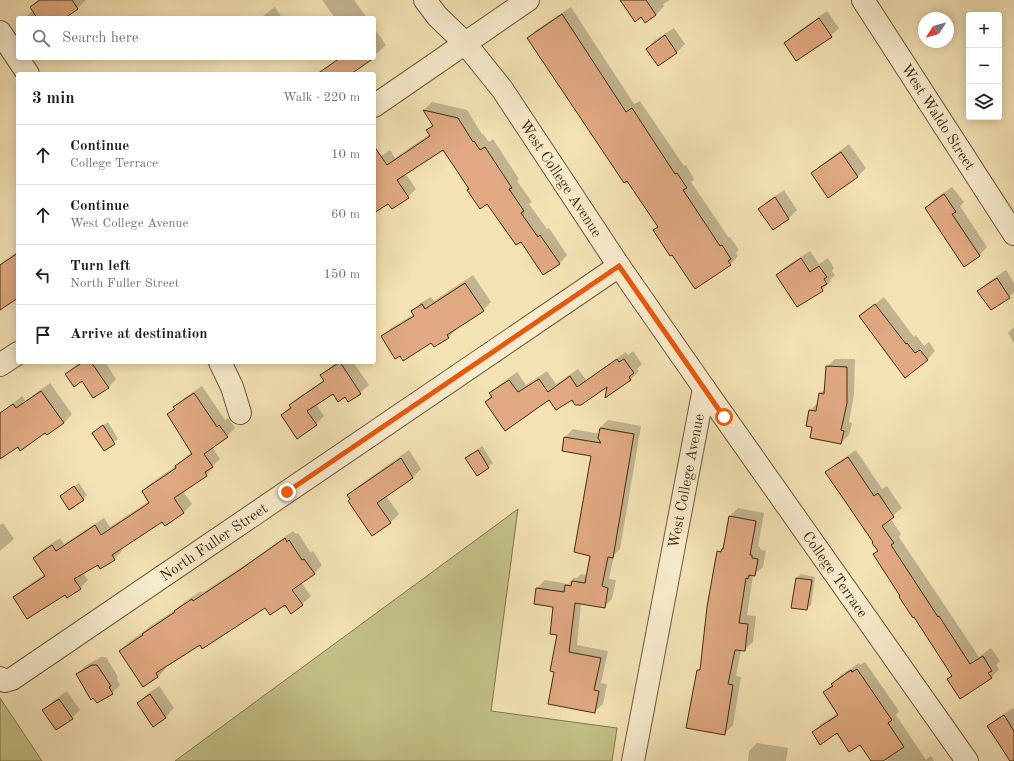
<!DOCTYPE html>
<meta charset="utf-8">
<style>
:root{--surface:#fff;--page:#f2f2f2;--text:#202124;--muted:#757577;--line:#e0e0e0}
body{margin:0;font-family:"Old Standard TT",serif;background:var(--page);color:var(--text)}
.controls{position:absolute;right:12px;top:12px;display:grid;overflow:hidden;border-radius:4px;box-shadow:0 2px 10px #0003}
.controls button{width:36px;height:36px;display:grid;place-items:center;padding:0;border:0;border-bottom:1px solid var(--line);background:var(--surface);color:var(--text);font:20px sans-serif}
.compass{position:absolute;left:918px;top:12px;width:36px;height:36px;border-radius:50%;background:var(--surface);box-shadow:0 2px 10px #0003;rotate:234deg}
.stop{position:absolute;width:12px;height:12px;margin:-9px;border:3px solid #ea580c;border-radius:50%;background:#fff}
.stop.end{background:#ea580c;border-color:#fff;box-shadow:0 1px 4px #0008}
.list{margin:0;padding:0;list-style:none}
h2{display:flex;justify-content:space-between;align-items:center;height:52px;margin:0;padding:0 16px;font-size:17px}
h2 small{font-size:13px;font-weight:400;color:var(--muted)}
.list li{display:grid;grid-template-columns:26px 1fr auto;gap:12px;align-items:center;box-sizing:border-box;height:60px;padding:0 16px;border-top:1px solid var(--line)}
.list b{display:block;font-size:15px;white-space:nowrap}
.list p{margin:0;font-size:13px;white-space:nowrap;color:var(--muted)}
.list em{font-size:13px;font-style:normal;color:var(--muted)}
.icon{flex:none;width:22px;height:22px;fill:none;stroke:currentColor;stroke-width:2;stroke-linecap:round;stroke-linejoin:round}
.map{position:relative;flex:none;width:1014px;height:761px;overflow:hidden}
.search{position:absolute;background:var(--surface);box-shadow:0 2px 10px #0003;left:16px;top:16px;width:360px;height:44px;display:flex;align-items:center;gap:10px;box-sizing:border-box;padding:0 14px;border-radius:4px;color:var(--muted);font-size:15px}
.panel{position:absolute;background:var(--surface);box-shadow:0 2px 10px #0003;left:16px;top:72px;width:360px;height:292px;border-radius:4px}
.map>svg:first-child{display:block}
</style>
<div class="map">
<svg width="1014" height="761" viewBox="0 0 1014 761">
<rect width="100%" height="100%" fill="#f3e2b4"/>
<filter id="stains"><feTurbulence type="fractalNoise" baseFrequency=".005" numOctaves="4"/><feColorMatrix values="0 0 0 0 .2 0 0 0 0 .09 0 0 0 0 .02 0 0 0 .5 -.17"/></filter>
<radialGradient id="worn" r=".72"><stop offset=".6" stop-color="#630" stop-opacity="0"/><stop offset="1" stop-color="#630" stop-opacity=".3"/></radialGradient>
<!-- green -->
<g fill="#c3c187" stroke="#84764b">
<polygon points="518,509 491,711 617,728 612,761 175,761"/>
<polygon points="0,698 42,761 0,761"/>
</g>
<!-- shadow -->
<g fill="#0003">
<polygon points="38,0 86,0 77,9 64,18 25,18 33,10 31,7"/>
<polygon points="322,0 354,0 367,18 335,18"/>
<polygon points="622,0 670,0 663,4 664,6 656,15 642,16"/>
<polygon points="275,7 282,18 261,18 263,16"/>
<polygon points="571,7 634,104 640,101 684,166 686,165 694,179 691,182 729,238 730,237 739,250 736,253 738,256 730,265 659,226 528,38 536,30"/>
<polygon points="827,11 839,28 831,36 785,43 793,35"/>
<polygon points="374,28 386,45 374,56"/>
<polygon points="674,28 685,44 677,52 658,65 647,49 655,40"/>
<polygon points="432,102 467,110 482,134 483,134 489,142 493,139 519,179 517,181 532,202 529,204 547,229 549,228 567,255 559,264 521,240 488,203 470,189 443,148 405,173 416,189 408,197 389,202 374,212 374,161 390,150 395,158 430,134 427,130 433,124 424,110"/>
<polygon points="849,144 866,168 858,176 829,196 812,173 821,165"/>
<polygon points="952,187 964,202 960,206 987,247 979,255 926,208 934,199"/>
<polygon points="784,190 797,210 789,218 773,228 760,209 768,201"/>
<polygon points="18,251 18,296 0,309 0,264"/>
<polygon points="810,251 819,264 828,258 834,268 832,271 835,275 830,280 831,281 822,290 777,275 785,267"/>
<polygon points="1006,270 1014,283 1014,292 1009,297 991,309 979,291 987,283"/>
<polygon points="473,275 491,302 483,310 457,328 449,337 434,346 432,341 382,337 391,328 414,314 412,311 420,303 431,297 434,301"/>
<polygon points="884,297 914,337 916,335 924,346 929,342 935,351 927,360 905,376 860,316"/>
<polygon points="1014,327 1014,343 1008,333"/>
<polygon points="633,351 642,364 637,369 639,371 631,379 608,385 572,398 486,402 492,396 490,393 499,385 517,372 526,385 547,371 556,384 578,369 586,380 626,352 628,355"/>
<polygon points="835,359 855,359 854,394 849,422 852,423 849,435 841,443 813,426 807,425 810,410 819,402 820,393 826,388 827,367"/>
<polygon points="80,362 105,362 116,379 108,388 66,374"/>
<polygon points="337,362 353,362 369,385 360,393 348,401 345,396 333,393 316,404 324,416 316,424 282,415 299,397 324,380 321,375"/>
<polygon points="50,383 72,414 64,423 18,446 0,458 0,419 3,412 22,396 25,401"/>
<polygon points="202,386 225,420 228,418 235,428 227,436 212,447 220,459 213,465 214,467 206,475 183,491 192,504 184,512 165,525 163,521 120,548 122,551 114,559 98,564 83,573 88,580 80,588 65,593 15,597 23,589 45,574 34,558 42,550 60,538 64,544 104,518 110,527 149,501 143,491 151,483 176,466 184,458 192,452 169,414 183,399"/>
<polygon points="608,420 641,426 620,549 614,555 609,579 616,580 612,599 604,607 581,603 577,645 608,651 601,683 607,684 603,704 595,711 555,671 558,634 554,606 537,588 545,580 568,584 574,578 577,578 581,574 588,575 592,555 592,455 563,450 565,437 573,429 600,434 600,428"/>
<polygon points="108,422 118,439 104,450 93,433"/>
<polygon points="482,446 493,463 477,474 466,458"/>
<polygon points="409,450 421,469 413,477 386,496 399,514 390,523 351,499 349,495 357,487"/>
<polygon points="856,450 882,489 887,486 902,508 890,518 901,534 899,537 979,657 991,648 1000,661 996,665 999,669 991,678 948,679 952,675 874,554 878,550 826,472 835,464"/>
<polygon points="79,483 87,495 83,499 61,496"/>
<polygon points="738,508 764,513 758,546 760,547 760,549 766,551 763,567 753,575 747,615 756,616 753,642 744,650 741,650 736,676 741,677 733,725 724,734 698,670 701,668 718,552 725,545 730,516"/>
<polygon points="3,523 14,539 0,551 0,525"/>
<polygon points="293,531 296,534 298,533 311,553 313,551 322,565 314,574 301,582 311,596 302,604 285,604 265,606 200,644 165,666 166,668 158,677 120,651 128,643 152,625 178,608 183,603 201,591 202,593 251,561"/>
<polygon points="801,574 815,577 811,605 807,609 797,578"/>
<polygon points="101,657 106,657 118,677 117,679 120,685 112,693 77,675 85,666"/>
<polygon points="865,662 899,711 896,715 926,760 931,756 934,761 887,761 884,757 877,761 872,761 860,743 837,732 813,733 821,724 838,713 824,692 841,675 859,663 860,665"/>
<polygon points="159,686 174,708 166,717 153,725 138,703 146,695"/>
<polygon points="67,691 80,710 72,718 44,710 52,702"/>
<polygon points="1013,708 1014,710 1014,761 1011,761 988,727 997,718"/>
<polygon points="757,743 788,748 786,761 748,761 749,751"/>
</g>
<!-- building -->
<g fill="#e0a981" stroke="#442b0f">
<polygon points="40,0 72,0 78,9 65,18 37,18 30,7"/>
<polygon points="620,0 646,0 656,15 645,23 641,17 635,22"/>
<polygon points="562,14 626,112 632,108 675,174 677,173 687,188 683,190 720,246 722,245 731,259 728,261 731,265 695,289 672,255 670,256 653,230 658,227 627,181 624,183 527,38"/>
<polygon points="819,18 832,37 796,61 784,43"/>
<polygon points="665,35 677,53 658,66 646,49"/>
<polygon points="340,58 374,58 351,74 317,74"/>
<polygon points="423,110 458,118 473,142 474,141 480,150 485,147 512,188 509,189 524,211 521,213 538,237 540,235 560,264 543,275 521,242 516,245 487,204 480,209 467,190 469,189 443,150 397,180 409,198 392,209 388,204 374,213 374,146 387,165 430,136 426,130 433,126"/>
<polygon points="841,152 858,177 828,198 811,173"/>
<polygon points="944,194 956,212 952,214 980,256 964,267 925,208"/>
<polygon points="775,197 789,219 773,230 758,209"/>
<polygon points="18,253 18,298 0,310 0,265"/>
<polygon points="801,258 810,272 819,266 827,277 824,279 827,284 821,287 823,291 797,307 776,275"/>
<polygon points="997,278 1010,298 991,310 977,291"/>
<polygon points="465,283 484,311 447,335 449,338 434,347 431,343 403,361 400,356 395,359 381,336 414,316 411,311 422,304 425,309"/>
<polygon points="875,304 906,344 907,343 915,353 920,350 928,360 905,378 859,316"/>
<polygon points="617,359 619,362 624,359 634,373 629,377 631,380 605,398 607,387 581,405 575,405 572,400 556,410 549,400 505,431 485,402 492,397 489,393 509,380 518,392 539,379 548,392 570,376 577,387"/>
<polygon points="83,362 91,362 109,388 93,398 82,381 74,387 65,374"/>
<polygon points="340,362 361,394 348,402 345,397 338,402 333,394 307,411 317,425 297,439 281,415 291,408 289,405 324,381 320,375"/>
<polygon points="826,366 847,367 847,403 841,430 844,431 841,444 810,438 812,427 806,426 809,410 816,411 819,393 824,394"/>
<polygon points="41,391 64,423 47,435 45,433 20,451 18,447 0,459 0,413 13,404 16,408"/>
<polygon points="194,393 217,427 219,425 228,437 204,454 213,467 205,472 207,476 174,498 184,513 165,526 162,522 112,555 115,560 100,569 98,565 74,579 81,589 67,598 65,595 27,619 13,597 45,576 33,558 52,545 56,551 95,525 101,535 149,503 142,491 176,468 175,466 192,454 167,414 175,409 173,407"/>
<polygon points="103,425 115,444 104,451 92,433"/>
<polygon points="600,428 634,434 613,558 608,557 602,586 608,588 605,608 575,603 569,652 601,658 594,690 599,691 595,713 548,704 554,672 550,671 557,635 550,634 553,607 534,604 536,588 564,592 565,585 571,586 572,581 585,583 590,556 574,552 591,456 562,451 564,437 601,443 598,438"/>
<polygon points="478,450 489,468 477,476 465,458"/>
<polygon points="848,457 874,496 878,493 894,517 882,526 894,543 891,545 938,617 939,616 970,664 983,656 992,671 988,673 992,678 960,699 947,679 952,676 914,617 913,618 899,597 900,596 873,554 878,551 872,543 873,542 825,472"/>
<polygon points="401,458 413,478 377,503 391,523 372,536 348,501 350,499 347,495"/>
<polygon points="74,486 84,500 69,510 60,496"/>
<polygon points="729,516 756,521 750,555 752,555 752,558 758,559 755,576 749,575 748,579 746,578 739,623 748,624 745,651 735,650 728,684 733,685 725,735 686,728 697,670 700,670 707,607 717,551 721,552 722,549 723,549"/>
<polygon points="285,538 287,542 289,540 302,560 304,559 315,574 292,590 303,605 291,614 285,605 270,615 265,608 202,649 200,645 156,673 158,677 143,687 119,651 143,635 142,634 175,612 174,611 192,599 193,601 241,569"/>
<polygon points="796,578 812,580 807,610 791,608"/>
<polygon points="92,665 97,665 111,686 109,687 113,694 97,703 93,698 91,700 76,674"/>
<polygon points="857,669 892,720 888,723 904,747 883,761 871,761 860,745 849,752 837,733 820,745 812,732 838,715 823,692 833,686 831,684 851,670 852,672"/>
<polygon points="150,694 166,718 153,727 137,703"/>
<polygon points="59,699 73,719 56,730 42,710"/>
<polygon points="1004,715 1014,731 1014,761 1010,761 987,726"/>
</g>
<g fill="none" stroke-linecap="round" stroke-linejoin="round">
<!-- minor casing -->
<g stroke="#705938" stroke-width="24">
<g id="minor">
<path id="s1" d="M 425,0 L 437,16 L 465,43 L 502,89 L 619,266 L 704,388 L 633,761"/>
<path id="s2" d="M 863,0 L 1014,234"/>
<polyline points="0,32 28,74"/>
<polyline points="374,106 528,0"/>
<polyline points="220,362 232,387 240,413"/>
<polyline points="0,365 18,353"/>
<path id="s3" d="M 704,388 L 967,761"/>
<path id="s4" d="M 0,678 L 5,681 L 12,679 L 619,266"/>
</g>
</g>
<!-- minor -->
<use href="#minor" stroke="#f7ecce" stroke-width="22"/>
</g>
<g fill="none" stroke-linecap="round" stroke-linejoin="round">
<!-- route -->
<polyline stroke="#ea580c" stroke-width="5" points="287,492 619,266 724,417"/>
</g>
<g text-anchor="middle" stroke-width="4" stroke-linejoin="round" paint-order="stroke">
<!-- street labels -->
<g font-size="15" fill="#442b0f" stroke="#f7ecce">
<text dy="5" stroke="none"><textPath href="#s2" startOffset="139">West Waldo Street</textPath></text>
<text dy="5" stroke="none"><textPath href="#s1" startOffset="225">West College Avenue</textPath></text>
<text transform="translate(686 481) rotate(-79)" y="5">West College Avenue</text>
<text dy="5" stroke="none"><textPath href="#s4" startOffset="257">North Fuller Street</textPath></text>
<text dy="5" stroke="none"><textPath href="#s3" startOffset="228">College Terrace</textPath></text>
</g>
</g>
<rect width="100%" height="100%" filter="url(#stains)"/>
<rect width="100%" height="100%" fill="url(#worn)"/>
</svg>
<div class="controls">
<button>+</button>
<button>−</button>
<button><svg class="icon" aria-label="layers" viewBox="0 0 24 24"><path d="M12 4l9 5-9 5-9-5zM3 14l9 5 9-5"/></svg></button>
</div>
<svg class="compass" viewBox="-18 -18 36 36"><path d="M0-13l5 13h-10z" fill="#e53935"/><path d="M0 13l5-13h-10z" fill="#757577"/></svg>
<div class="stop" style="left:724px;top:417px"></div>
<div class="stop end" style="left:287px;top:492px"></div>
<div class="search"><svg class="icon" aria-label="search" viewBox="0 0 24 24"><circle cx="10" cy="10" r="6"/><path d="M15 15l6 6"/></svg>Search here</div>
<section class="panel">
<h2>3 min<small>Walk · 220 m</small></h2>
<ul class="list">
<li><svg class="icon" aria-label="ahead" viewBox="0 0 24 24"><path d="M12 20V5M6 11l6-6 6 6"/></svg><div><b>Continue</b><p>College Terrace</p></div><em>10 m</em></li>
<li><svg class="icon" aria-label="ahead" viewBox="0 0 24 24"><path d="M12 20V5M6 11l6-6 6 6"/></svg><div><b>Continue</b><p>West College Avenue</p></div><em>60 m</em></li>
<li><svg class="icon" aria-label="left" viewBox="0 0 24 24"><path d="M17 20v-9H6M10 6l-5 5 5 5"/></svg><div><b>Turn left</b><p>North Fuller Street</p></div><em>150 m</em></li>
<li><svg class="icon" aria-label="arrive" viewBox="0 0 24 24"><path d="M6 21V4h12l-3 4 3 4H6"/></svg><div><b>Arrive at destination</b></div></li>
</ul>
</section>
</div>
